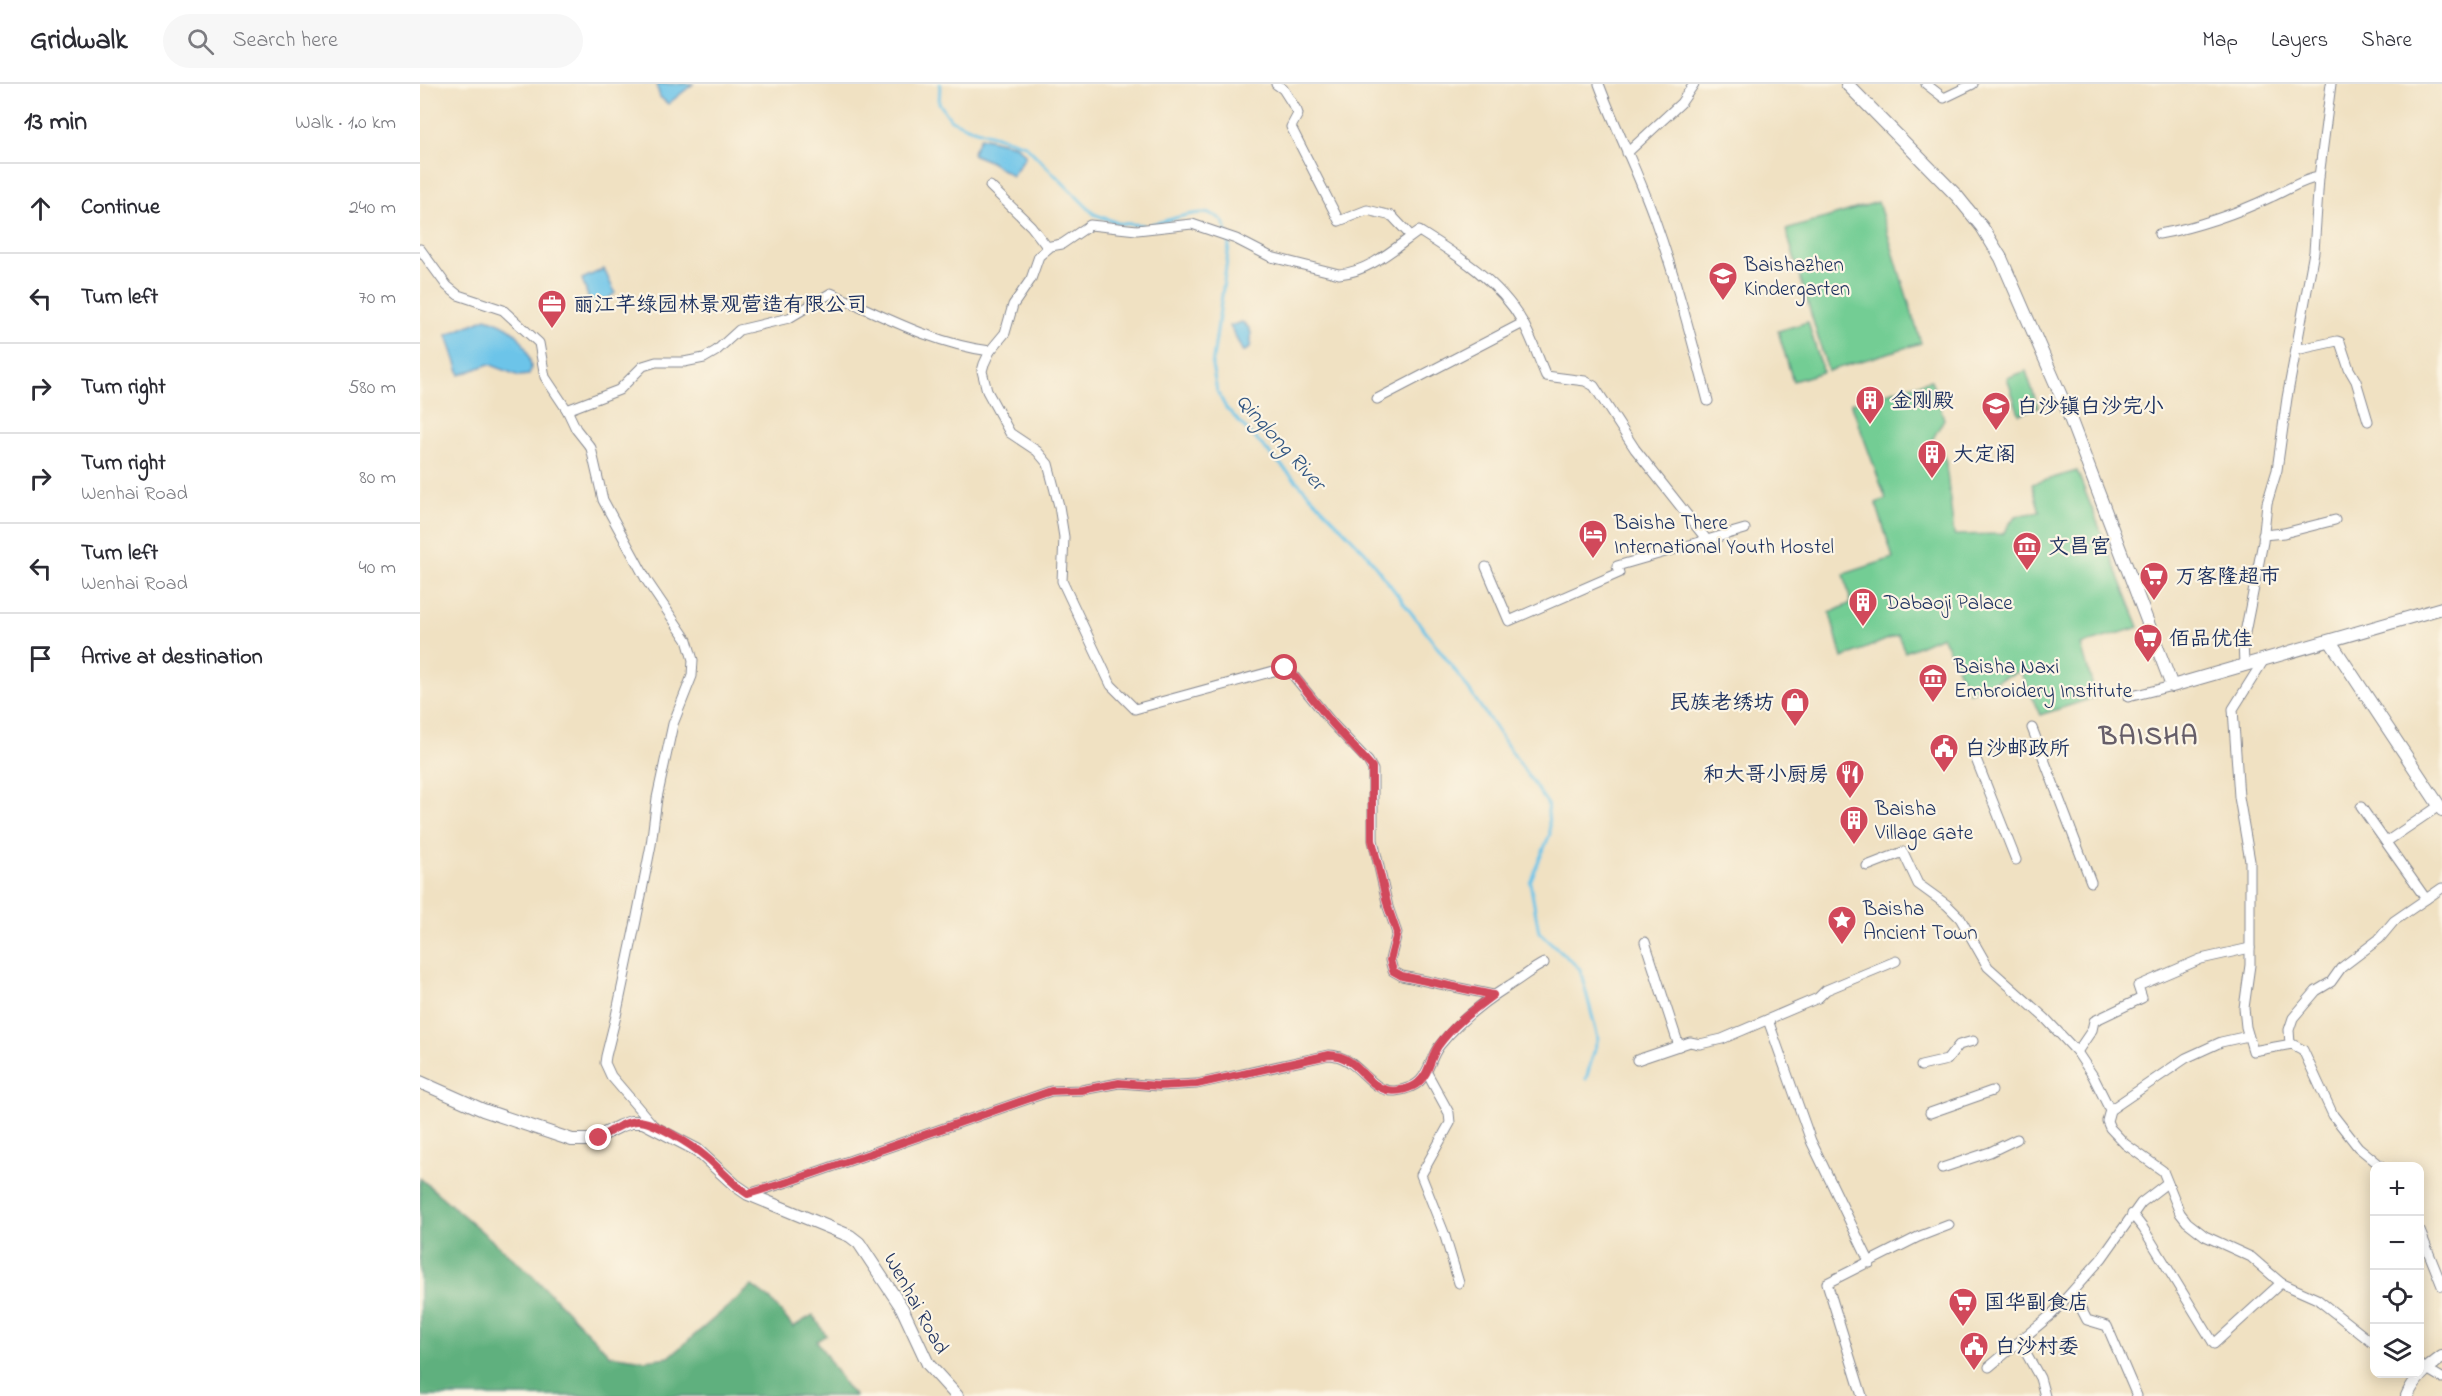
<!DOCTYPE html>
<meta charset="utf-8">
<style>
:root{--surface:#fff;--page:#f7f7f7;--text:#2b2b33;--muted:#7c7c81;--line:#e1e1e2}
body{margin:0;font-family:"Indie Flower","LXGW WenKai TC",sans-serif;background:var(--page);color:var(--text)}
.controls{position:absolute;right:18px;bottom:18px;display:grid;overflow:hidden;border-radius:12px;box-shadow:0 3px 15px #0003}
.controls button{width:54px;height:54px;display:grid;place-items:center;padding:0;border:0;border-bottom:2px solid var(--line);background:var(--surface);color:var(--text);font:30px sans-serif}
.stop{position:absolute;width:18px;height:18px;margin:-14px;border:4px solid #d1495b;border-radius:50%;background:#fff}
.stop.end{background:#d1495b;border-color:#fff;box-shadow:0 2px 6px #0008}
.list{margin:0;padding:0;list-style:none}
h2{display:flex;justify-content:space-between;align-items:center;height:78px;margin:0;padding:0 24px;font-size:26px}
h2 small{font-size:20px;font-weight:400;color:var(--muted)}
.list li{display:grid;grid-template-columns:39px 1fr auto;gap:18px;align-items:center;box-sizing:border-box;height:90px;padding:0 24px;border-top:2px solid var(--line)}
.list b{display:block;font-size:22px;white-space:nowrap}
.list p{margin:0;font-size:20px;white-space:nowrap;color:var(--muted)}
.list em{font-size:20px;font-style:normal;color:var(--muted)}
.icon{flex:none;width:33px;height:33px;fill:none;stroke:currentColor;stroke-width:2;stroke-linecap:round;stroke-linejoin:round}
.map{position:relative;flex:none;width:2022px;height:1312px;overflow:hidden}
header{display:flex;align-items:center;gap:36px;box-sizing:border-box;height:84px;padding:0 30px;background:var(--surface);border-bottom:2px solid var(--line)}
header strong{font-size:28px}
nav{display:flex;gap:33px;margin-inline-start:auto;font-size:21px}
.search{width:420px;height:54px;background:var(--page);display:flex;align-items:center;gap:15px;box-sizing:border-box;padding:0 21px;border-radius:33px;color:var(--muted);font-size:22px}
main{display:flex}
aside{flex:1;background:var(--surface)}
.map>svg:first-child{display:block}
</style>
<header>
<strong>Gridwalk</strong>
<div class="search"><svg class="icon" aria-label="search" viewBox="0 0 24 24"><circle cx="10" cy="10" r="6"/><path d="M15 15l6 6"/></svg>Search here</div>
<nav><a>Map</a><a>Layers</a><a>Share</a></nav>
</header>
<main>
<aside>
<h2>13 min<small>Walk · 1.0 km</small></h2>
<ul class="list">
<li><svg class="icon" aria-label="ahead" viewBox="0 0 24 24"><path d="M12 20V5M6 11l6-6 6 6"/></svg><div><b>Continue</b></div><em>240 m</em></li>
<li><svg class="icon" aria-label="left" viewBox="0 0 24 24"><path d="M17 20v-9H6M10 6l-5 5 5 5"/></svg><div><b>Turn left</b></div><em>70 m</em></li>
<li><svg class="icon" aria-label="right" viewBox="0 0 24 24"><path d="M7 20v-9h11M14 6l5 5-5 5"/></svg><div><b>Turn right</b></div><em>580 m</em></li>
<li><svg class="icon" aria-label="right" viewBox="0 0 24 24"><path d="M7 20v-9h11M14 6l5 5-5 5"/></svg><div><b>Turn right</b><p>Wenhai Road</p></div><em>80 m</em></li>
<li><svg class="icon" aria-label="left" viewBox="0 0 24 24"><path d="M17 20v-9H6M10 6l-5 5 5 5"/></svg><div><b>Turn left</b><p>Wenhai Road</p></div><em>40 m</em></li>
<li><svg class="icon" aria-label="arrive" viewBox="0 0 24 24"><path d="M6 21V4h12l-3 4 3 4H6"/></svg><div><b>Arrive at destination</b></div></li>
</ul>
</aside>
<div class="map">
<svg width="2022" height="1312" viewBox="0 0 2022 1312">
<rect width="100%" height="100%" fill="#fcf5e5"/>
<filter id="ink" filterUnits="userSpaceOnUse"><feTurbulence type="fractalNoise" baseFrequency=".0167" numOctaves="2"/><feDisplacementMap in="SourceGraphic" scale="12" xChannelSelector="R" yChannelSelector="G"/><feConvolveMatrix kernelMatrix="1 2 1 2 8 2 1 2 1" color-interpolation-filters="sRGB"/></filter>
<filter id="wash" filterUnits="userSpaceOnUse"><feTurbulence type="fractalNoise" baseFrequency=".008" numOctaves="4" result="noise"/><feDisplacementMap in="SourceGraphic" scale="24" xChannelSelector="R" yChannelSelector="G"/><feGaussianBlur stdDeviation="1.35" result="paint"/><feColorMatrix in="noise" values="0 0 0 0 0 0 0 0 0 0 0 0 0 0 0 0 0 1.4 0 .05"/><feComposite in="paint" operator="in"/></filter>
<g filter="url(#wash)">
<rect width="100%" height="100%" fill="#f0e1c2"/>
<!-- green -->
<g fill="#73cd94" stroke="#477e79" stroke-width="1.5">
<polygon points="1458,118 1501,259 1408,287 1366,146"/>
<polygon points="1388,238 1403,288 1373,297 1358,247"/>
<polygon points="1606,287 1618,323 1599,330 1587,294"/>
<polygon points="1511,296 1524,335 1510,360 1525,371 1534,451 1583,450 1595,432 1620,428 1612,400 1657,387 1719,543 1661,561 1676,613 1620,631 1600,587 1549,608 1522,552 1485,568 1478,551 1422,574 1410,529 1431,519 1424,490 1473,474 1456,419 1466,415 1431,319"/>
</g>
<!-- forest -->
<polygon fill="#5eb07e" stroke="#3c706e" stroke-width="1.5" points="0,1094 111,1190 190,1271 225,1276 249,1273 332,1202 352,1217 373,1243 393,1231 406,1251 397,1257 427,1304 435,1312 0,1312"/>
<!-- water -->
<g fill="#6cc4e9" stroke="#447aa4" stroke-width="1.5">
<polygon points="236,0 273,0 248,20 240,13"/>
<polygon points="560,53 595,61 605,70 605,73 592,92 569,77 552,70"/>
<polygon points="184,185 195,209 187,215 170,219 162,195"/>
<path d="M 66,234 C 89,241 102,250 109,273 C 111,280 112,285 109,291 L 99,292 L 69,280 L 40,291 L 27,251 Z"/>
<path d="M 822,238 C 833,245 832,252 830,264 L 823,268 L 810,242 Z"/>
</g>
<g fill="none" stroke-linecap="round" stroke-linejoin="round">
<!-- stream -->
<g stroke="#6cc4e9" stroke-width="3">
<polyline points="520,0 519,19 531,36 547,43 605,61 674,130 698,139 723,141"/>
<path d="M 732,140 C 754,136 801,113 807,149"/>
<polyline points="808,156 809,162 792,282 797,307 806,324 945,468 1040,593 1127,719 1130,750 1110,798 1119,848 1160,885 1178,954 1166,995"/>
</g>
</g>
</g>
<g filter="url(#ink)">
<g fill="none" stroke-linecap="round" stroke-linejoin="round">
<!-- street casing -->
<g stroke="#868890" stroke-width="11">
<g id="street">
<polyline points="856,0 863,5 877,27 878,30 871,43 919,137 947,126 972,132 991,152"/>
<path d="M 1179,0 C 1196,46 1219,90 1235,136 C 1256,195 1272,256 1288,317"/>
<polyline points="1506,0 1524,14 1553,0"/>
<polyline points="1207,69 1261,19 1274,0"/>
<polyline points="570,102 611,142 628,164"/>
<path d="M 1739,150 C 1774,144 1818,129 1851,113 C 1868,106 1881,96 1899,93"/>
<polyline points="0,165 27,202 38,211 83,226 119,259 125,293 147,326 156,345 171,364 183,416 227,497 267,556 273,576 272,592 253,640 237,714 231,761 216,837 196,932 186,972 185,979 191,992 232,1040"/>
<polyline points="1876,266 1917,257 1920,258 1929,285 1936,297 1948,337"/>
<polyline points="957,315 1103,239"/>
<path d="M 147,326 L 199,306 L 223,282 L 236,278 L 264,278 L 284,274 L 296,267 L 319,246 L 369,234 L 411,209 C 463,232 514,260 570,267"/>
<polyline points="1843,451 1864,449 1915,436"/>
<polyline points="1066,483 1089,537 1199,489 1197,482 1325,445"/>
<polyline points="1845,574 1813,625 1819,713 1830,777 1830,881 1824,924 1826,943 1833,967 1872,960 1883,966 1913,1031 1938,1063 1961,1082"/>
<polyline points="1824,579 1823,559 1843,458 1847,419 1857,386 1867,314 1894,168 1899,93 1911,0"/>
<polyline points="1708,613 1752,602"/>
<polyline points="1612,644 1671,798"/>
<polyline points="1554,670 1596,776"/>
<polyline points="1941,723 2006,815"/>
<polyline points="1966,758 2019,722"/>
<polyline points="1447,782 1483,768 1498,800 1527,821 1540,834 1568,883 1625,934 1657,968 1673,992 1690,1026 1687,1037 1690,1044 1705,1060 1743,1087 1760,1129 1767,1138 1785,1152 1831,1173 1861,1199 1897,1215 1954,1260"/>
<polyline points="1225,858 1259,962"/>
<path d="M 1073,911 L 982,892 L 973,887 L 970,876 L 977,849 L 968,823 L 953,756 L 953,686 L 948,677 L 912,639 L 868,585 L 861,585 L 715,625 L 691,601 L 642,497 L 644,453 L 639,422 L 628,380 L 617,367 L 590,349 L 567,307 L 562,287 L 564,280 L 570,267 L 585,249 L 593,221 L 611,195 L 619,172 L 631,162 L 642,160 L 670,141 L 717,146 L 772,140 L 816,155 L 851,173 L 919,190 C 949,188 976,163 999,147 C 1037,171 1079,197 1102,237 C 1112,254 1118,274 1126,292 L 1165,297 L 1174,302 L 1215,365 L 1287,456"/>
<polyline points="1348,936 1391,1057 1450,1179"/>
<polyline points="1870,960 1869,946 1873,934 1896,907 1911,898 1921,884 1959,855 1974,837 2022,804"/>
<polyline points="1657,968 1672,946 1674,937 1722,914 1718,902 1781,875 1830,864"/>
<polyline points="1217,976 1270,958 1280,960 1302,955 1398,914 1406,906 1476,877"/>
<polyline points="1501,982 1527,976 1539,961 1553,957"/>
<polyline points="1007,989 1029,1029 1030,1039 1001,1091 1024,1149 1039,1199"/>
<polyline points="1690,1026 1766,974 1801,958 1828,952"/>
<polyline points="1510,1029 1572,1007"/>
<polyline points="1522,1084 1570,1068 1597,1055"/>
<path d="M 328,1110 L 371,1097 L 631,1007 L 662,1006 L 699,999 L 739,1002 L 777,1000 L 909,971 C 939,972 949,1009 975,1007 C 983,1006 994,1003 1000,997 C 1010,986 1011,972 1020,961 C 1040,936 1063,918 1090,901 C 1102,894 1112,885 1124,879"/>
<polyline points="1712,1130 1723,1144 1794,1260 1861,1199"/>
<polyline points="2000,1147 2022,1202"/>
<polyline points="1653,1209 1667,1236 1687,1242 1717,1312"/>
<polyline points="1600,1258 1620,1294 1625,1312"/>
<polyline points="2000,1281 2022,1294"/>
<polyline points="1569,1283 1632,1230 1682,1174 1721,1119 1747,1099"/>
<polyline points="1442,1312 1407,1199 1498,1153 1529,1141"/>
</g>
</g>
<!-- secondary casing -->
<g stroke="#868890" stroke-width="14">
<g id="secondary">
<polyline points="1427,0 1537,112 1562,143 1581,174 1645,321 1752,602 2022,524"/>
<polyline points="1910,557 2022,726"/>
<polyline points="0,998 63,1026 152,1056 172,1056 200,1042 211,1038 223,1038 277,1066 315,1101 328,1110 430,1152 439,1159 482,1224 508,1280 537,1312"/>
<path d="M 1987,1312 C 1994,1295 2007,1284 2022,1273"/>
</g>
</g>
<!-- street -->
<use href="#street" stroke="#fff" stroke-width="9"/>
<!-- secondary -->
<use href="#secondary" stroke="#fff" stroke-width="12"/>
</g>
</g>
<g fill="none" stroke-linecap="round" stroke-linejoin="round" filter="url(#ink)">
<!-- route -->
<path stroke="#d1495b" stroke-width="8" d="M 179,1054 C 191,1047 203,1038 217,1037 C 233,1036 273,1062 286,1073 C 301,1085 312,1100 328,1110 L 371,1097 L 631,1007 L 662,1006 L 699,999 L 739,1002 L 777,1000 L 909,971 C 938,971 944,1001 967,1006 C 977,1008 991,1005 998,999 C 1010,989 1010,974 1018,962 C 1032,942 1053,926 1073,911 L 982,892 L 973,887 L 970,876 L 977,849 L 968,823 L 952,756 L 952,683 L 912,639 L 873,590 L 865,584"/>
</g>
<!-- icons -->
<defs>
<g id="school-pin" transform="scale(1.5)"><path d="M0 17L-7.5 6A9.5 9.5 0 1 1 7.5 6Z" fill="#d1495b" stroke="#fcf5e5"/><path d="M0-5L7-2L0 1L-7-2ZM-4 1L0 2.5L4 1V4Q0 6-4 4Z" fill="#fff"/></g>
<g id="office-pin" transform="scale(1.5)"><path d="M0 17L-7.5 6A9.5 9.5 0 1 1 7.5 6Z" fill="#d1495b" stroke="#fcf5e5"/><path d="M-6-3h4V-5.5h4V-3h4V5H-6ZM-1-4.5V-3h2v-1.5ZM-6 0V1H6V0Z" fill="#fff"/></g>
<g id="building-pin" transform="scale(1.5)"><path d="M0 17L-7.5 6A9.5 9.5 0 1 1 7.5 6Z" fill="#d1495b" stroke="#fcf5e5"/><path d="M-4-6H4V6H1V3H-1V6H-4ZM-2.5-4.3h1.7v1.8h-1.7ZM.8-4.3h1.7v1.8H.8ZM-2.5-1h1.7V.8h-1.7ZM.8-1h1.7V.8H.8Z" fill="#fff"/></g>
<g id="hotel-pin" transform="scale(1.5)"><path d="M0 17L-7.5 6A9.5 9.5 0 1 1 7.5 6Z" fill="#d1495b" stroke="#fcf5e5"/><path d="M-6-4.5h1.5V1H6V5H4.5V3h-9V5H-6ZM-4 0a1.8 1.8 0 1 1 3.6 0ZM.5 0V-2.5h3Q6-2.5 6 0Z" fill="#fff"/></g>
<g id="museum-pin" transform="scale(1.5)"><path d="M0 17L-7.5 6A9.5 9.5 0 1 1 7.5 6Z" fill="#d1495b" stroke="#fcf5e5"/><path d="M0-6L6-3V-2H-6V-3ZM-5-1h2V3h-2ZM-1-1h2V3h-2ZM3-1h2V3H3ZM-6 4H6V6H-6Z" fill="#fff"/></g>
<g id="supermarket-pin" transform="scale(1.5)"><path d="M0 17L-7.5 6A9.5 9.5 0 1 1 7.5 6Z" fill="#d1495b" stroke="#fcf5e5"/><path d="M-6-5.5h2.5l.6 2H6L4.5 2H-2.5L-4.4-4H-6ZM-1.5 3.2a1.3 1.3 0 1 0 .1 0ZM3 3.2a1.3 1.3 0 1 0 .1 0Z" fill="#fff"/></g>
<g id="shop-pin" transform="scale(1.5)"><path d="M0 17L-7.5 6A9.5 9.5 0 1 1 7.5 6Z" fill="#d1495b" stroke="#fcf5e5"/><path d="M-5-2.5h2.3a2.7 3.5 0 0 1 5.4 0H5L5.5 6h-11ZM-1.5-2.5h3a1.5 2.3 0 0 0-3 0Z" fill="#fff"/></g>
<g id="civic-pin" transform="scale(1.5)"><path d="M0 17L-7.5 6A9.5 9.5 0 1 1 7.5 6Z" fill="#d1495b" stroke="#fcf5e5"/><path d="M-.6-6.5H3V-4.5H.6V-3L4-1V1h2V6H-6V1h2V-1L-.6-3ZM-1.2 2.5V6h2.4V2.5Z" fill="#fff"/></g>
<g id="restaurant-pin" transform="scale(1.5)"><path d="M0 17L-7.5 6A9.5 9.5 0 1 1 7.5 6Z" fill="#d1495b" stroke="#fcf5e5"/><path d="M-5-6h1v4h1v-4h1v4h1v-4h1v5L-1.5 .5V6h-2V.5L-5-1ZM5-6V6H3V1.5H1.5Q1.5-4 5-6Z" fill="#fff"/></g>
<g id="sight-pin" transform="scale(1.5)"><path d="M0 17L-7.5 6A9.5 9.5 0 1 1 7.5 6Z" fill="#d1495b" stroke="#fcf5e5"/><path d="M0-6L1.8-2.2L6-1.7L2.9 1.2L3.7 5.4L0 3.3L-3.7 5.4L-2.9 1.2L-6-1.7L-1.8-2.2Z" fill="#fff"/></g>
</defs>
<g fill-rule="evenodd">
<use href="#school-pin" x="1303" y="192"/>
<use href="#office-pin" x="132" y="220"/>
<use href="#building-pin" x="1450" y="316"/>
<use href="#school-pin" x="1576" y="322"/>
<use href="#building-pin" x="1512" y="370"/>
<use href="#hotel-pin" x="1173" y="450"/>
<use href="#museum-pin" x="1607" y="462"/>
<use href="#supermarket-pin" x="1734" y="492"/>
<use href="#building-pin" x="1443" y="518"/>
<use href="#supermarket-pin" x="1728" y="554"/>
<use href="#museum-pin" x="1513" y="594"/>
<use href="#shop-pin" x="1375" y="618"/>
<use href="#civic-pin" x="1524" y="664"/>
<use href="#restaurant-pin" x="1430" y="690"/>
<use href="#building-pin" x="1434" y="736"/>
<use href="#sight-pin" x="1422" y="836"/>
<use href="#supermarket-pin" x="1543" y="1218"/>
<use href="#civic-pin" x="1554" y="1262"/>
</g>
<g text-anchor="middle" stroke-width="4.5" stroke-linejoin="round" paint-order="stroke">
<!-- poi labels -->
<g font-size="21" fill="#1b2f5e" stroke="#fcf5e5" text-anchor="start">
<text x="1324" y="187">Baishazhen<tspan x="1324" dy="24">Kindergarten</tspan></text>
<text x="153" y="227">丽江芊绿园林景观营造有限公司</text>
<text x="1471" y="323">金刚殿</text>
<text x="1597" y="329">白沙镇白沙完小</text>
<text x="1533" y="377">大定阁</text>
<text x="1194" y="445">Baisha There<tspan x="1194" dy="24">International Youth Hostel</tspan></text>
<text x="1628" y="469">文昌宫</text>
<text x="1755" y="499">万客隆超市</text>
<text x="1464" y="525">Dabaoji Palace</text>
<text x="1749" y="561">佰品优佳</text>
<text x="1534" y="589">Baisha Naxi<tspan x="1534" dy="24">Embroidery Institute</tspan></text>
<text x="1354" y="625" text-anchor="end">民族老绣坊</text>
<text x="1545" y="671">白沙邮政所</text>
<text x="1409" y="697" text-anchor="end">和大哥小厨房</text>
<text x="1455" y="731">Baisha<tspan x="1455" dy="24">Village Gate</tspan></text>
<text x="1443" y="831">Baisha<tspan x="1443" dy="24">Ancient Town</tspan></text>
<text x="1564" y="1225">国华副食店</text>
<text x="1575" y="1269">白沙村委</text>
</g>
<!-- street labels -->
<g font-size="21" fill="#1b2f5e" stroke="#fcf5e5">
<text transform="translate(497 1219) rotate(61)" y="7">Wenhai Road</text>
</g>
<!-- water labels -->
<g font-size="22" font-style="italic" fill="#2f5481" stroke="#fcf5e5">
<text transform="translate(862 357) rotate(48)" y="8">Qinglong River</text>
</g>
<!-- district labels -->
<g font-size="27" font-weight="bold" letter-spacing="1.5" fill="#665e69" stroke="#fcf5e5">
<text x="1729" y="660">BAISHA</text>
</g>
</g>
</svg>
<div class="controls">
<button>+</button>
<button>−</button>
<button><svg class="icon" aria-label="locate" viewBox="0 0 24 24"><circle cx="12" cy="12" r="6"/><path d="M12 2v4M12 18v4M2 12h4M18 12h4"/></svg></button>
<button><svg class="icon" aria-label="layers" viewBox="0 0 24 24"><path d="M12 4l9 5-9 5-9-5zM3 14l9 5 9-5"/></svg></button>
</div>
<div class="stop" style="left:865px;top:584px"></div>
<div class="stop end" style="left:179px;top:1054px"></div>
</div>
</main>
